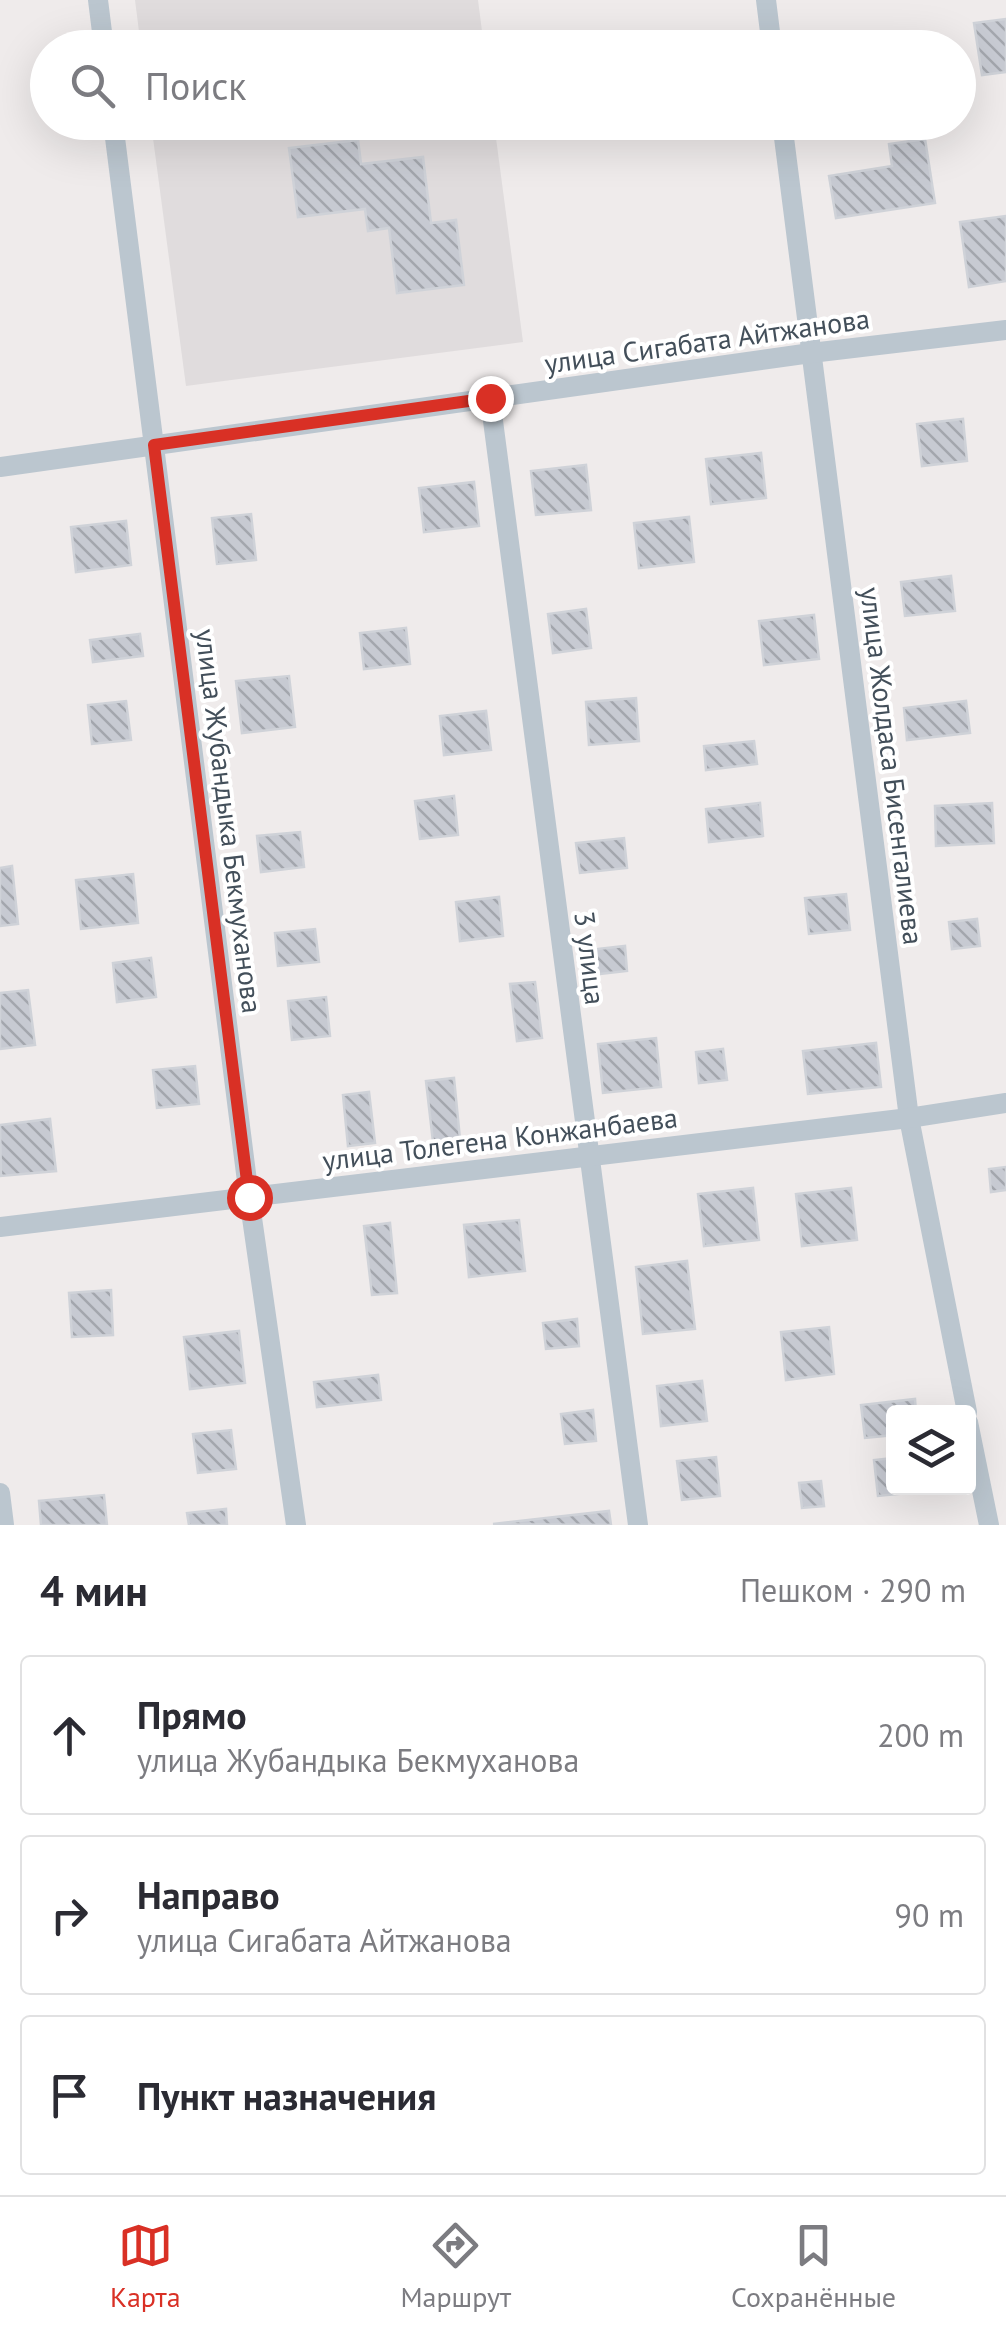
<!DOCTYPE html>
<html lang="ru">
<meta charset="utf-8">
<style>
:root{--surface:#fff;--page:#f2f2f3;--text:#2b2b33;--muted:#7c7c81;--line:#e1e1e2;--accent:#d93025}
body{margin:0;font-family:"PT Sans",sans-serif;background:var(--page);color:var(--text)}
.controls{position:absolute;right:30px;bottom:30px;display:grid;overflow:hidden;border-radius:10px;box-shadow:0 10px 40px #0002}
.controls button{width:90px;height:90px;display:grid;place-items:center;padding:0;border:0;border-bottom:2px solid var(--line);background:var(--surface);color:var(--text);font:50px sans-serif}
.stop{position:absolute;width:30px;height:30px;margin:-22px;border:8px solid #d93025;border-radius:50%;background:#fff}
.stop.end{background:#d93025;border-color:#fff;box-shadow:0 2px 10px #0008}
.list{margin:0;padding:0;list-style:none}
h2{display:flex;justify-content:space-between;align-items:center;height:130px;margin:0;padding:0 40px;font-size:42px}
h2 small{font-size:32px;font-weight:400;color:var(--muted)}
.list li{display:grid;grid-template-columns:65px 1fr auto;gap:30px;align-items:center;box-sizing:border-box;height:160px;margin:0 20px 20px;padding:0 20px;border:2px solid var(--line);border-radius:10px}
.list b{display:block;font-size:38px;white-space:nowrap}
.list p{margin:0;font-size:32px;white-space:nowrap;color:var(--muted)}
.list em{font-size:32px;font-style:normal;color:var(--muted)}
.icon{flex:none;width:55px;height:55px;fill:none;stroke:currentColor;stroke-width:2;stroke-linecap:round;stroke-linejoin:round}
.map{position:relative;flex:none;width:1006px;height:1525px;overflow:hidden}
.search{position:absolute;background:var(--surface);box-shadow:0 10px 40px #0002;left:30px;right:30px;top:30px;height:110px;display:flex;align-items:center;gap:25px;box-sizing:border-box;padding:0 35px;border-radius:55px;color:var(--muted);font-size:38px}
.sheet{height:670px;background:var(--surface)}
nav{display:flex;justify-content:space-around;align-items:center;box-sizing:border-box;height:140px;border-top:2px solid var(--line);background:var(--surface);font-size:28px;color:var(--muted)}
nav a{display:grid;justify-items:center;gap:5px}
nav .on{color:var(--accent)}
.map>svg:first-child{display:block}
</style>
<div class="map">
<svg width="1006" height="1525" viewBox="0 0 1006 1525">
<defs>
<pattern id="building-back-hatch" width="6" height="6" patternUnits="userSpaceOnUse" patternTransform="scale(2.5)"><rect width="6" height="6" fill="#c7cad2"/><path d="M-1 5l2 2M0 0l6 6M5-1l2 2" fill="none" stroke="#a3a6ad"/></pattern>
</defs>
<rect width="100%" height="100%" fill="#efebeb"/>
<!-- education -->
<g fill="#e0dcdd">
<polygon points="135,0 478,0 484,47 141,47"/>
<polygon points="151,123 494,123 523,342 186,386"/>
</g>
<!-- building -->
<g fill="url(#building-back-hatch)" stroke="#cfd2d8" stroke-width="2.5">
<polygon points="1006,19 1006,72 982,75 974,23"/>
<polygon points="881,35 882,48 827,48 827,41"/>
<polygon points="925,139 935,203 836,218 829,176 892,166 889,144"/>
<polygon points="358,140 361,164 423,157 431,223 456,220 464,285 397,293 389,228 368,231 365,209 298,217 289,148"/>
<polygon points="1006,216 1006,281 969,287 960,222"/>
<polygon points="963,419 967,461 922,466 917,424"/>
<polygon points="761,453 766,498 711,504 706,459"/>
<polygon points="586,465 591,510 536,515 531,471"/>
<polygon points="474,482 479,526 424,532 419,488"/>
<polygon points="251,514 256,560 217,564 212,518"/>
<polygon points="689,517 694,562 639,568 634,523"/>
<polygon points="126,521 131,565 76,572 71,527"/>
<polygon points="951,576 955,611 905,616 901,582"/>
<polygon points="586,609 591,648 553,653 548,614"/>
<polygon points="814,615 819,659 764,665 759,621"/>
<polygon points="406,628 410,664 364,669 360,633"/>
<polygon points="140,634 143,656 93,662 90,640"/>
<polygon points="289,676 295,727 242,733 236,681"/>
<polygon points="636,698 639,741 589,745 586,702"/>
<polygon points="126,701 131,740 92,744 88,705"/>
<polygon points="966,701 970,733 907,740 904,708"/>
<polygon points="486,711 491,750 444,755 440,716"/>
<polygon points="754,741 757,764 706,770 704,746"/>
<polygon points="454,796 458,835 420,839 415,801"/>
<polygon points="760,803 763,836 709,842 706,809"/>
<polygon points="992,803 994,843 936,846 935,806"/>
<polygon points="300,832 304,867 261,872 257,836"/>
<polygon points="624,838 627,868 580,873 576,843"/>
<polygon points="12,866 18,924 0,926 0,868"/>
<polygon points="133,874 138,923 81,929 76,880"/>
<polygon points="846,894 850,930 809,934 805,898"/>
<polygon points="499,897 503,936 460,941 456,902"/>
<polygon points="977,919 980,946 952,949 949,922"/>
<polygon points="315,929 319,962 278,966 275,933"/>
<polygon points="625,946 627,971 590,975 588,950"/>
<polygon points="151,958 156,997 117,1002 113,963"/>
<polygon points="535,982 542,1038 517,1041 510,984"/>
<polygon points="28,990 35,1045 0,1049 0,993"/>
<polygon points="326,997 330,1036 292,1040 288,1001"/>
<polygon points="656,1038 661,1087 603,1093 598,1044"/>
<polygon points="876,1043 881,1087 808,1094 803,1051"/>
<polygon points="723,1049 727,1080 699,1083 696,1052"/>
<polygon points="195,1066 199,1104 157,1108 153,1070"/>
<polygon points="454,1078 460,1139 433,1142 426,1081"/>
<polygon points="369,1092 375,1143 348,1146 343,1095"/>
<polygon points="50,1119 56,1171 1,1176 0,1125"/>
<polygon points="1006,1167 1006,1190 991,1192 989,1169"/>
<polygon points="753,1188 759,1240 704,1246 698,1194"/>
<polygon points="851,1188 857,1240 802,1246 796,1194"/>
<polygon points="519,1220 525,1271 469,1277 464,1225"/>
<polygon points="390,1223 397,1293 372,1295 364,1226"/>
<polygon points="687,1261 695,1329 643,1334 636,1267"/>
<polygon points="111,1290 113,1335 72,1337 69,1293"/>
<polygon points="577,1319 579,1346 546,1349 543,1323"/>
<polygon points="829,1327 834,1374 786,1380 781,1332"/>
<polygon points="239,1331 245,1383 190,1389 184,1337"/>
<polygon points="378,1375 381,1400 317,1407 314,1382"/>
<polygon points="702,1381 707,1421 661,1426 657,1386"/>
<polygon points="915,1399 916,1412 894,1412 894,1435 865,1438 861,1405"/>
<polygon points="593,1410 596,1441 565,1444 561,1414"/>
<polygon points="231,1430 236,1469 198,1473 193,1434"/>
<polygon points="716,1457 720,1496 682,1500 677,1461"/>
<polygon points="894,1458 894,1488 917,1488 917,1492 878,1496 874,1460"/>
<polygon points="821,1481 824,1506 802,1508 799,1483"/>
<polygon points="104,1495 107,1525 41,1525 39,1501"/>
<polygon points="226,1509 227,1525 189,1525 187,1513"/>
<polygon points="609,1511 611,1525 493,1524"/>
</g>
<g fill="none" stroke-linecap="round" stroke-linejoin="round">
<!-- street -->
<g stroke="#bbc6cf" stroke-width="20">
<polyline points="98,0 104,48"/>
<polyline points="766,0 772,48"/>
<polyline points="113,122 249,1197 296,1525"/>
<polyline points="782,122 909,1118 967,1412"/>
<polyline points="490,398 638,1525"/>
<polyline points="0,467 811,353 1006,330"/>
<polyline points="0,1227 909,1118 1006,1103"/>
<polyline points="968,1422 989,1525"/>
<polyline points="0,1493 4,1525"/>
</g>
</g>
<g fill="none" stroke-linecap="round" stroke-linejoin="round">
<!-- route -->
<polyline stroke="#d93025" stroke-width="12" points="249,1197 154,445 490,398"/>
</g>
<g text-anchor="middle" stroke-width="8" stroke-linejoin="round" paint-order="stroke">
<!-- street labels -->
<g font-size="28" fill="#434f5a" stroke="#fff">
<text transform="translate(707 341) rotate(-8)" y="10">улица Сигабата Айтжанова</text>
<text transform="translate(892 766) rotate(83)" y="10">улица Жолдаса Бисенгалиева</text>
<text transform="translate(229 821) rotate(83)" y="10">улица Жубандыка Бекмуханова</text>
<text transform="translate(590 958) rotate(83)" y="10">3 улица</text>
<text transform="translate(500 1139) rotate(-7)" y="10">улица Толегена Конжанбаева</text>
</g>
</g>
</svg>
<div class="controls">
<button><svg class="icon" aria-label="layers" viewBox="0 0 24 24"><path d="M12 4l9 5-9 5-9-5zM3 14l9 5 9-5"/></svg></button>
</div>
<div class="stop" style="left:249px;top:1197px"></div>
<div class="stop end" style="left:490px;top:398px"></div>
<div class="search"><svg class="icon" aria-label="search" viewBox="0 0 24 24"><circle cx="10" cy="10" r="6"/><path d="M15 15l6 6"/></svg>Поиск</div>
</div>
<section class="sheet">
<h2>4 мин<small>Пешком · 290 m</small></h2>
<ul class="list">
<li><svg class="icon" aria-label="ahead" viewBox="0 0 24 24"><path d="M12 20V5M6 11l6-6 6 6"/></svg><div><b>Прямо</b><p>улица Жубандыка Бекмуханова</p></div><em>200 m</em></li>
<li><svg class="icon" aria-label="right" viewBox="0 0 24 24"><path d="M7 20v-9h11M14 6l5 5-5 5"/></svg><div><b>Направо</b><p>улица Сигабата Айтжанова</p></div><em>90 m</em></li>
<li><svg class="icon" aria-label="arrive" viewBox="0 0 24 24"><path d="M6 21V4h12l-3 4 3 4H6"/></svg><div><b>Пункт назначения</b></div></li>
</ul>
</section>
<nav>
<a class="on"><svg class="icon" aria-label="map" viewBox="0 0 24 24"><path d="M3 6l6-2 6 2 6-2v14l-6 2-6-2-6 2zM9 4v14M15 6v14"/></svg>Карта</a>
<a><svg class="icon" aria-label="directions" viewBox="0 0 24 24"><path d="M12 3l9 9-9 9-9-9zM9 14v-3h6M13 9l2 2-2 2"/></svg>Маршрут</a>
<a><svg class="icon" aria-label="saved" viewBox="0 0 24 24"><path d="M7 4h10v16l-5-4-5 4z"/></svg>Сохранённые</a>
</nav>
